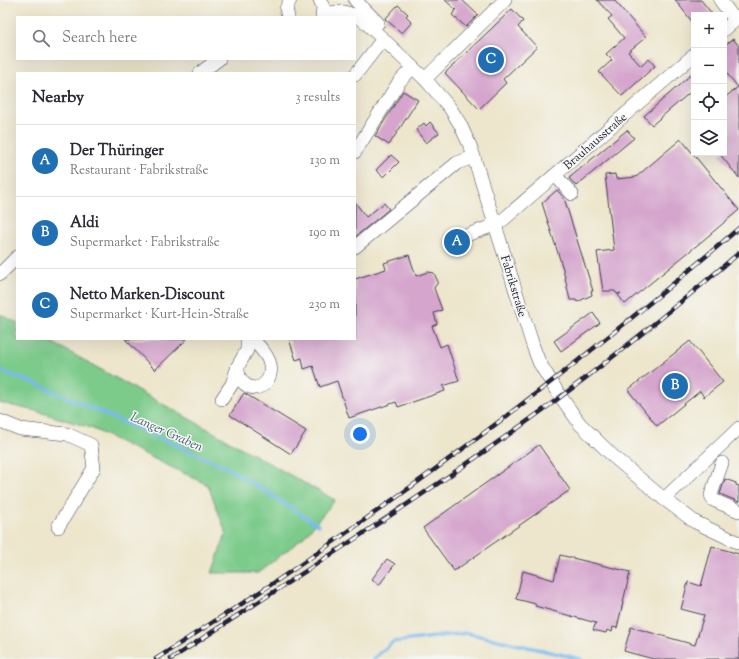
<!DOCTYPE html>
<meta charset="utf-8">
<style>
:root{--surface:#fff;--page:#f7f7f7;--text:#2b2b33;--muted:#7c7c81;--line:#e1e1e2;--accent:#1f6fb2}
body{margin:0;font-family:"Sorts Mill Goudy",serif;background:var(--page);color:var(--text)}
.controls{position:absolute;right:12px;top:12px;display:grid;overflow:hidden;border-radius:0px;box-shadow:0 4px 16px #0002}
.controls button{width:36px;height:36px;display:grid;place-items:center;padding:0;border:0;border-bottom:1px solid var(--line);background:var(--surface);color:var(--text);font:20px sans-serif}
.you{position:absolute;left:360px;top:434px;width:14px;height:14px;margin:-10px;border:3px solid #fff;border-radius:50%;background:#1a73e8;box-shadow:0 0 0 6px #1a73e833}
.badge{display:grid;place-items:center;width:26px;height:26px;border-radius:50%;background:var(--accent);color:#fff;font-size:13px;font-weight:700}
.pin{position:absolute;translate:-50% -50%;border:2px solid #fff;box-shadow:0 1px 4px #0006}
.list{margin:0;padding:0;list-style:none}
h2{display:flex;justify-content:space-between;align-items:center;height:52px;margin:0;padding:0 16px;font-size:17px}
h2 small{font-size:13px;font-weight:400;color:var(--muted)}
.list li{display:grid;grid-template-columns:26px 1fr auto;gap:12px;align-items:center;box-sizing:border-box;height:72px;padding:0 16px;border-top:1px solid var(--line)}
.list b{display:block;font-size:15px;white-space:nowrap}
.list p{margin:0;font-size:13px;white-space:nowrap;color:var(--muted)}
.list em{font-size:13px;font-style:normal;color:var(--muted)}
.icon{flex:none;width:22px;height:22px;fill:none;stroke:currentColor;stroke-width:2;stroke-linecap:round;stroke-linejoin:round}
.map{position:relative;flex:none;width:739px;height:659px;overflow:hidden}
.search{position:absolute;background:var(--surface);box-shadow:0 4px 16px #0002;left:16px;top:16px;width:340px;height:44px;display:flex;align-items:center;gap:10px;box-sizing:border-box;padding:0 14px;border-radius:0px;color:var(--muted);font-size:15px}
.panel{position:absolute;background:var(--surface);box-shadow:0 4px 16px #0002;left:16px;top:72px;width:340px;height:268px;border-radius:0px}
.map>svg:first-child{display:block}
</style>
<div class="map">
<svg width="739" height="659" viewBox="0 0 739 659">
<rect width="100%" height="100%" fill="#f6f6f2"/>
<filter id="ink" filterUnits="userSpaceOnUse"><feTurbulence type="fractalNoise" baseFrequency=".025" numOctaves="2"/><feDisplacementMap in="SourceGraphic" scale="8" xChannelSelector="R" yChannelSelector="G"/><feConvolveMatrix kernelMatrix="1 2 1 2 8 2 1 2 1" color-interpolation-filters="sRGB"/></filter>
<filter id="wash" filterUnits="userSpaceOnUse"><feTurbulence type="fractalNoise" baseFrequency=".012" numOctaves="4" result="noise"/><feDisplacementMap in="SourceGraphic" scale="16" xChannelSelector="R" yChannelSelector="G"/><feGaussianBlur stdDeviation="0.9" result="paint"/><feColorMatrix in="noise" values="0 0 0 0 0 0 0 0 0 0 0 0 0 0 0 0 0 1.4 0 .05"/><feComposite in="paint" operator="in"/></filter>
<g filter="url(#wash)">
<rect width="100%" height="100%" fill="#ede6cc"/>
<!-- green -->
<polygon fill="#7dcb8b" stroke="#507663" points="0,314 17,323 17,339 46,339 335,500 304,537 258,573 212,573 226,533 208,485 91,428 36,411 0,403"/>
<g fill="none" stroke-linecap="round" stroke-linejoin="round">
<!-- stream -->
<g stroke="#78baee" stroke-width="3.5">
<polyline points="0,371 32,382 230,469 318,525"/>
<polyline points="373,659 393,642 467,633 581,659"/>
</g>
</g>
<g id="blocks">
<!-- building -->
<g fill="#d5a5cd">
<polygon points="445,0 462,0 478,15 466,27 452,15 456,10"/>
<polygon points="597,0 614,0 646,37 628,52 641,66 649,59 655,66 622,96 599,72 612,60 606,54 624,38 608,19 612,16"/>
<polygon points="675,0 701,0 713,15 694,15 694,24"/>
<polygon points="398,5 408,14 406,16 412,22 402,33 385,19"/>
<polygon points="512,9 523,21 518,27 537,47 503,79 506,83 479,109 445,73"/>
<polygon points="733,39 739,46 739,178 719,153 724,153 724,98 738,87 724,70 724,46"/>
<polygon points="694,72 694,89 652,125 644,116"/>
<polygon points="403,91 418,100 389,145 375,136"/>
<polygon points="430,122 439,133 426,143 416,130 424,123 426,126"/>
<polygon points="627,130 634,138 576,186 569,178"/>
<polygon points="681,139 739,210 701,242 625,304 618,295 621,293 617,294 615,291 603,291 597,252 614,250 605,175 615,174 616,179 636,177"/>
<polygon points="391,155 399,162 384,177 376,170"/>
<polygon points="557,190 564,198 593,291 591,291 592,295 577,302 576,300 570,300 563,269 542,203"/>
<polygon points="355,202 366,217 384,203 389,209 355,237"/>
<polygon points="409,255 416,276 428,272 434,273 438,282 434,288 442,310 434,313 437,324 432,326 440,347 447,344 459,381 443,386 445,391 398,407 396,402 349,418 337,381 320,387 313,366 304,369 302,358 296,360 289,339 355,339 355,279 386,269 384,263"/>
<polygon points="593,313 600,323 561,351 554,341"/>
<polygon points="125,339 187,339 155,370"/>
<polygon points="690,341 723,382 704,397 700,391 657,426 628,390"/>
<polygon points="244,393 306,431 291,454 230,415"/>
<polygon points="539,445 570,490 454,571 423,528"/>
<polygon points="725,479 736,483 736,485 739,486 739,502 720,494"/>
<polygon points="712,546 739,554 739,659 653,659 624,651 631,627 695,645 704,615 681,609 688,582 701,586"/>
<polygon points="560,555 630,572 617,628 613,627 612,632 607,630 606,633 593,630 596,623 535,606 536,604 516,599 523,571 554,580"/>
<polygon points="387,559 395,564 379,585 372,579"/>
</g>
</g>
</g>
<g filter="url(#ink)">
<use href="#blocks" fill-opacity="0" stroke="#403f51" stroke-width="1"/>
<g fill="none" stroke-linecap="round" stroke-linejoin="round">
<!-- minor casing -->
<g stroke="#403f51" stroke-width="14">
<g id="minor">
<polyline points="320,0 323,7 322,17"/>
<polyline points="355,0 378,23"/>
<polyline points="720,0 735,20"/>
<polyline points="323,13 344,12 354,15 363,20 383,39 425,79 450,108 460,124 471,148 533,346 539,362 558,393 580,424 615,458 664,499 695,522 739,543"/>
<polyline points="288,17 286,9 290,0"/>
<polyline points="724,30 739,17"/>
<polyline points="200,73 219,59"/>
<polyline points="355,75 383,39"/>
<polyline points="425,79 505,0"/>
<polyline points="355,152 399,82 412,68"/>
<polyline points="555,175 572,194"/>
<polyline points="467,235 495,225 504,219 694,55"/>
<polyline points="355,247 457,163 474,157"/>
<polyline points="0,274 17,257"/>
<path d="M 238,366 C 238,370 238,375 240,378 C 252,399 277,383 269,361 C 266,353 259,346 252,339"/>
<polyline points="222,399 232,384 238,366 247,350 247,339"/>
<polyline points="0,421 20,429 67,434 91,445 94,468 58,527"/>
<polyline points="722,463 711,495 713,500 739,511"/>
<polyline points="664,499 739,428"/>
</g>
</g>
<!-- minor -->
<use href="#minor" stroke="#fff" stroke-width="13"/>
<!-- rail casing -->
<g stroke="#22223b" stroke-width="4.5">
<g id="rail">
<path d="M 156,659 C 203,628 251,599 297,567 C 450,462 598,350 739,228"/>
<path d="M 171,659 C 297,576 425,496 547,407 C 613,358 677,306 739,253"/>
</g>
</g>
<!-- rail -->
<use href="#rail" stroke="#f6f6f2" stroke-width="3" stroke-dasharray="9" stroke-linecap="butt"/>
</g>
</g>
<g text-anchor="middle" stroke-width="3" stroke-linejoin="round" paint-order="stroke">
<!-- street labels -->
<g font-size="12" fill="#22223b" stroke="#f6f6f2">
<text transform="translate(595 141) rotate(-41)" y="4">Brauhausstraße</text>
<text transform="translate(514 286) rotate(73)" y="4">Fabrikstraße</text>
</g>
<!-- water labels -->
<g font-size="13" font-style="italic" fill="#40577a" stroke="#f6f6f2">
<text transform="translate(167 431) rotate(24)" y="5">Langer Graben</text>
</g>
</g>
</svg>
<div class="controls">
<button>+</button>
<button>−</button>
<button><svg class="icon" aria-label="locate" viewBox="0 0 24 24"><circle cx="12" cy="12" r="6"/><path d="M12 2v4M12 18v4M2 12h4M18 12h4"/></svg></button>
<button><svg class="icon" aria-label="layers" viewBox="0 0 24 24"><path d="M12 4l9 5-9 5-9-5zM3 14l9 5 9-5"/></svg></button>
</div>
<div class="you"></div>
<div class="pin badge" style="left:457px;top:242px">A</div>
<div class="pin badge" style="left:675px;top:386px">B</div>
<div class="pin badge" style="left:491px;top:60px">C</div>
<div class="search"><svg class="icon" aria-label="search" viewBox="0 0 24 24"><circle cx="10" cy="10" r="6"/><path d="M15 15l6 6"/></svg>Search here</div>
<section class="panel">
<h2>Nearby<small>3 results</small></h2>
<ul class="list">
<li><span class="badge">A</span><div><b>Der Thüringer</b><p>Restaurant · Fabrikstraße</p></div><em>130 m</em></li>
<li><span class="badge">B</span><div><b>Aldi</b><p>Supermarket · Fabrikstraße</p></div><em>190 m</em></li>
<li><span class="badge">C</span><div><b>Netto Marken-Discount</b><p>Supermarket · Kurt-Hein-Straße</p></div><em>230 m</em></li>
</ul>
</section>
</div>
